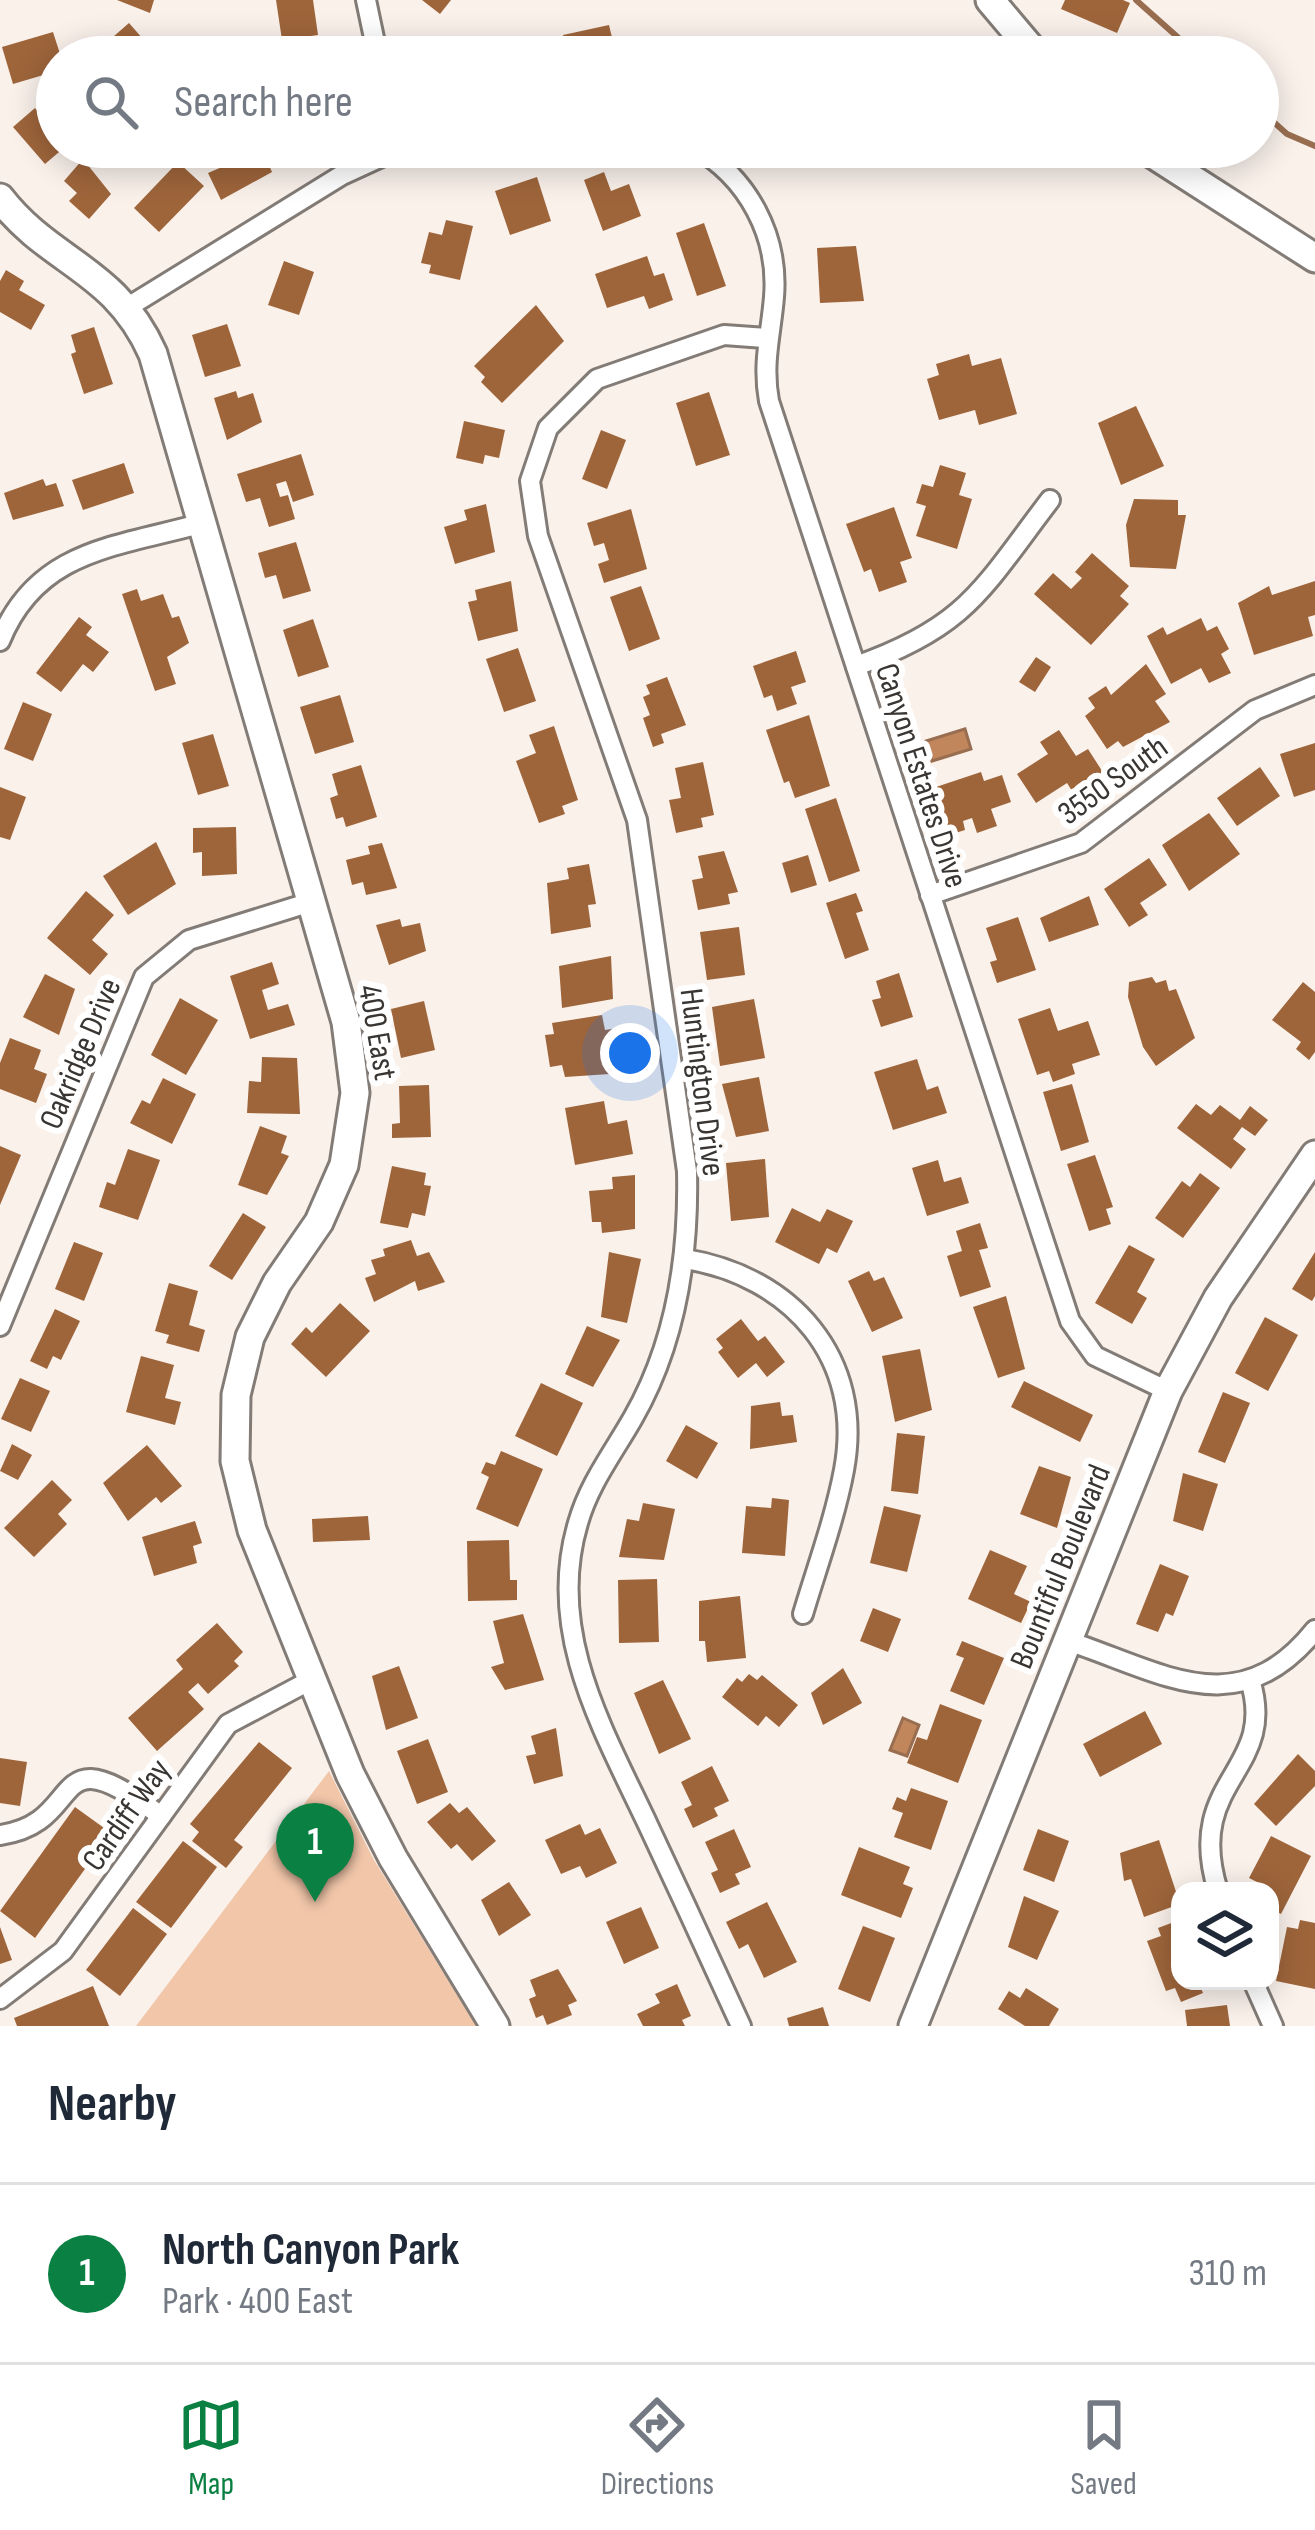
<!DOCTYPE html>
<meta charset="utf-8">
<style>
:root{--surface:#fff;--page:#f2f2f3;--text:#1f2937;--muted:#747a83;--line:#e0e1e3;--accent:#0b8043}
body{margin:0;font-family:"Sofia Sans Condensed",sans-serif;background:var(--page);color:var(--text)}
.controls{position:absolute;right:36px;bottom:36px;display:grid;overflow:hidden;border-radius:24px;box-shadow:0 6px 30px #0003}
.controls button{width:108px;height:108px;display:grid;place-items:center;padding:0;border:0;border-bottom:3px solid var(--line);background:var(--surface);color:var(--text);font:60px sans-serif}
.you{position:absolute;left:630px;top:1053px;width:42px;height:42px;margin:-30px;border:9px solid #fff;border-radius:50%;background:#1a73e8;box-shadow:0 0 0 18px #1a73e833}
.badge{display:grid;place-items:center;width:78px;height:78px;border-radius:50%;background:var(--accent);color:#fff;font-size:39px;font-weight:700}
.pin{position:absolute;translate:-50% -99px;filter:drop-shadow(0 3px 6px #0008)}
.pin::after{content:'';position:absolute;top:63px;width:42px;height:36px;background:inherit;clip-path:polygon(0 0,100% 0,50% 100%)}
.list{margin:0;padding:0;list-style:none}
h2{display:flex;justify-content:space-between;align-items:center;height:156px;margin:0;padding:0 48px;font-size:51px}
h2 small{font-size:39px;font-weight:400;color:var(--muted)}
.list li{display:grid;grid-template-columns:78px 1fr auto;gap:36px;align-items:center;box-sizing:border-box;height:180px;padding:0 48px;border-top:3px solid var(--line)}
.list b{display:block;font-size:45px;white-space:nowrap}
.list p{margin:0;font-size:39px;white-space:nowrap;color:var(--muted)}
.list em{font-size:39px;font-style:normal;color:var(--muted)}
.icon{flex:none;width:66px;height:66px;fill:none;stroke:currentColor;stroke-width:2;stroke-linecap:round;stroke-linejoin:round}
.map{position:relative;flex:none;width:1315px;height:2026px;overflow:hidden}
.search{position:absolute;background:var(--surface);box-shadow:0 6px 30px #0003;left:36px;right:36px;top:36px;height:132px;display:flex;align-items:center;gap:30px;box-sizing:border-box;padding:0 42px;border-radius:66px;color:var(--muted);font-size:45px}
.sheet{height:336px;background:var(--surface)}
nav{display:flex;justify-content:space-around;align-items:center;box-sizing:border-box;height:168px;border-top:3px solid var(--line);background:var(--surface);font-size:33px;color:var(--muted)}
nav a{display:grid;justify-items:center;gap:6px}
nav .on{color:var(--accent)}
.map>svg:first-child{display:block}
</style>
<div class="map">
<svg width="1315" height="2026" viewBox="0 0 1315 2026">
<rect width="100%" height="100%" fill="#faf1eb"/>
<!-- green -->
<polygon fill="#f1c6a9" points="329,1771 374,1860 476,2026 136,2026"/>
<!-- water -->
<g fill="#c2865c" stroke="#996e50" stroke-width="3">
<polygon points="965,729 971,749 932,761 926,741"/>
<polygon points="903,1718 919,1725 907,1756 890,1750"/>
</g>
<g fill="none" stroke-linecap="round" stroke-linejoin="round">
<!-- stream -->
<g stroke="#996e50" stroke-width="6">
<polyline points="1136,0 1200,57"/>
<polyline points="1258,108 1287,134 1315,146"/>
</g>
</g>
<!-- building -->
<g fill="#9e653b">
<polygon points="117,0 154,0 150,13"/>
<polygon points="276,0 313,0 318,35 282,40"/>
<polygon points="422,0 451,0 440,14"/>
<polygon points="1065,0 1123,0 1130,3 1117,33 1061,9"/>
<polygon points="129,23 150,47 139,57 90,57"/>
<polygon points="609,25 616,54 568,57 563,35"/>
<polygon points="53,32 61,57 57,71 13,84 2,47"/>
<polygon points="657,36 722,56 722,57 651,57"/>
<polygon points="457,47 460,57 424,57 424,56"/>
<polygon points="35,108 57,134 57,147 65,147 45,164 13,127"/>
<polygon points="241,147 245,155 261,147 272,172 221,200 208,173 222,167 218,158"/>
<polygon points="83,159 111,194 89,219 69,201 77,193 64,181"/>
<polygon points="178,162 204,186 159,232 134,208"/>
<polygon points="604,172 611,191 629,184 641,216 603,231 584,180"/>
<polygon points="537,177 551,221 510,235 495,191"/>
<polygon points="446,220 473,226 460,280 429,273 431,265 421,263 429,232 442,235"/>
<polygon points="704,223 726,286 697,296 676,233"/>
<polygon points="856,246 864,301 820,303 817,248"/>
<polygon points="647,256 654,276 664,273 673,300 649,309 644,296 607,308 595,274"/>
<polygon points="284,261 314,272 299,315 268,305"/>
<polygon points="6,270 24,281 19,290 45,305 31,330 0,312 0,281"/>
<polygon points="536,305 564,341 502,403 481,382 485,377 474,366"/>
<polygon points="227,324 241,366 205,377 192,335"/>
<polygon points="94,327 113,384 84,394 71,354 76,352 71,335"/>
<polygon points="969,354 972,366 1001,358 1017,414 979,425 975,410 939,420 927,379 939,375 936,364"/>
<polygon points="236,391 238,398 253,393 262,422 227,440 214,398"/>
<polygon points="709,392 730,455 696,466 676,403"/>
<polygon points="1136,406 1164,466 1121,485 1098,423"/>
<polygon points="464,421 505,430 499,458 485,455 483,464 456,458"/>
<polygon points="601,430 626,440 607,489 582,479"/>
<polygon points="301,454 314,495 293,502 286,481 276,484 280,497 288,495 295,519 269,527 260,498 246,502 237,474"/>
<polygon points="124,463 134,493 83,510 72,480"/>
<polygon points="940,465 966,473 959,495 972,499 957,549 916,536 926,506 916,503 922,484 933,487"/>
<polygon points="43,479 46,486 56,483 64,506 13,520 4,493"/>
<polygon points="1134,499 1178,500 1178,515 1186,515 1176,569 1130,567 1126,525"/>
<polygon points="486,504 495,552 455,564 444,527 467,520 464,510"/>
<polygon points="894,507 912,558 900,562 907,582 879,592 871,569 864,572 846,524"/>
<polygon points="631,509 647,569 604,583 598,564 609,560 604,543 594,546 587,523"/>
<polygon points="296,542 311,591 283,599 276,575 265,578 258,553"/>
<polygon points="1092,553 1129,586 1120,596 1129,604 1091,645 1034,594 1053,573 1071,589 1082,578 1075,572"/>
<polygon points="511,581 518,631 478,641 468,602 477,600 475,590"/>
<polygon points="1315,581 1315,615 1308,617 1313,636 1254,655 1238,603 1269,586 1272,595"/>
<polygon points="641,586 660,639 629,651 610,597"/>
<polygon points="137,589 141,601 163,594 172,618 179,616 189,643 167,657 176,684 155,691 122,594"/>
<polygon points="79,617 92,627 86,635 109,652 93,672 83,664 61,692 36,673"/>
<polygon points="1201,618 1207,631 1217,626 1229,649 1221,654 1231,673 1209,683 1201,668 1171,684 1147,636 1163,627 1167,635"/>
<polygon points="313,619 329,667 298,677 283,630"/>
<polygon points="518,648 536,701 504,712 486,659"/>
<polygon points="796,651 806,682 791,687 797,704 777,711 772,695 764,698 753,666"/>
<polygon points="1036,657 1051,667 1035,692 1019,682"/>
<polygon points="1146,664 1166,694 1155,701 1170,722 1123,747 1118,741 1107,749 1085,716 1095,708 1088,698 1106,686 1111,695"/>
<polygon points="667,677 686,725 661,734 664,743 653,747 643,718 650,715 643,697 650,694 646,685"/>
<polygon points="340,695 354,742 315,754 300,707"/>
<polygon points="23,702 52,714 33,761 4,749"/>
<polygon points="809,715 830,786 795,798 789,781 784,783 766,730"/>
<polygon points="554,726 578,800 562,806 565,814 539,823 516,761 536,753 529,735"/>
<polygon points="1059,730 1076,756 1088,749 1104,774 1074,794 1067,783 1036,803 1017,774 1048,754 1040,742"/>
<polygon points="213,734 229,786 198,795 182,743"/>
<polygon points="1315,743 1315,790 1294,797 1280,754"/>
<polygon points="703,762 714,815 701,818 703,827 676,833 669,800 681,798 675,768"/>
<polygon points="361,765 377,817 346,827 343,817 336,819 330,798 338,795 332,774"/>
<polygon points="1260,767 1280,796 1237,826 1217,798"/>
<polygon points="981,772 984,781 1002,775 1011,802 991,809 997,826 977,833 972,818 963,821 965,830 946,836 930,789"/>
<polygon points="0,787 26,797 10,840 0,837"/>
<polygon points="836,798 860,871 829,882 805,809"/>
<polygon points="1209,813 1240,854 1189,891 1162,845"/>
<polygon points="236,827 237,874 202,876 202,852 193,853 193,828"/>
<polygon points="156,842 176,884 128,915 103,876"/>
<polygon points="382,843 397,888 366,895 363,882 352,885 346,860 370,854 368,846"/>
<polygon points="724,851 738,892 728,894 730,904 698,910 692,880 703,878 698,856"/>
<polygon points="808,855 817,885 791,893 782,863"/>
<polygon points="1149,858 1167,885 1140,903 1148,915 1129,927 1104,889"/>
<polygon points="589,864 596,904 588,905 591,927 551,934 547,883 569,879 567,868"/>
<polygon points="86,891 114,915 92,940 108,954 90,975 47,938"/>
<polygon points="856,893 863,911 856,913 869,950 845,959 826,903"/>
<polygon points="1089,896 1099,925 1049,942 1040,918"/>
<polygon points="1018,917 1036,970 997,983 990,962 997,960 986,928"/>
<polygon points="400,919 402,927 420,923 426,951 389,965 376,925"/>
<polygon points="739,927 745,975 707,980 700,932"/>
<polygon points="611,956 613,999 562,1008 559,966"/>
<polygon points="272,962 279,984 262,990 268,1010 288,1004 295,1025 250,1039 230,976"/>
<polygon points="899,973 913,1017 881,1027 872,1000 881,998 876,981"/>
<polygon points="45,974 75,989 59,1035 23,1017"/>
<polygon points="1152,977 1156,983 1166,980 1169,991 1176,989 1195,1038 1156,1066 1143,1047 1128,997 1129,982"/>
<polygon points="1303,982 1315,992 1315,1052 1309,1060 1296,1049 1301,1042 1272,1020"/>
<polygon points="180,998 218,1020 186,1075 151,1055"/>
<polygon points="754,999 765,1058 720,1066 712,1007"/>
<polygon points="424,1001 435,1050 401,1058 391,1009"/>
<polygon points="1050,1008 1058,1031 1088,1021 1100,1055 1072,1064 1075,1074 1053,1082 1049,1071 1037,1075 1018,1019"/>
<polygon points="602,1015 605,1030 618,1028 625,1073 565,1077 562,1065 550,1067 545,1035 554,1034 552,1023"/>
<polygon points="10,1038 41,1050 34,1069 47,1074 36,1103 0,1089 0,1063"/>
<polygon points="262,1057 297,1058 300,1114 247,1113 249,1081 261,1082"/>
<polygon points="917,1059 927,1090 938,1086 947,1113 893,1130 874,1072"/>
<polygon points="759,1077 769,1131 736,1137 722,1084"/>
<polygon points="163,1078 196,1094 172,1144 130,1123 142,1100 150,1104"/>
<polygon points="1072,1084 1089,1142 1061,1151 1043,1092"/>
<polygon points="429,1085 431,1137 392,1138 392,1124 400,1123 399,1086"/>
<polygon points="604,1101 608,1124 627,1120 633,1154 575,1165 565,1108"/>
<polygon points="1196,1104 1211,1115 1220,1105 1240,1120 1250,1106 1268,1120 1255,1136 1242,1127 1233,1139 1246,1149 1231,1169 1177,1128"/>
<polygon points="260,1126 287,1136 281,1153 289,1156 267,1195 238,1185"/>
<polygon points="0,1146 21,1155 0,1205"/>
<polygon points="128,1149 160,1160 138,1220 99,1207 107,1182 115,1185"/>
<polygon points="1095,1155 1113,1207 1106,1209 1111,1224 1089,1231 1067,1164"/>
<polygon points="765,1159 769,1217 731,1221 726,1163"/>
<polygon points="938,1160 944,1182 961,1177 969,1203 927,1216 912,1168"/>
<polygon points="392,1166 426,1173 424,1185 431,1186 425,1216 412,1213 408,1228 380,1223"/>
<polygon points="1200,1173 1220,1188 1183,1238 1155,1218 1182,1181 1190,1187"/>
<polygon points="635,1175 635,1229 602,1233 601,1222 592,1222 589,1191 613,1189 612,1177"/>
<polygon points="792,1208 820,1222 827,1209 853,1221 837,1253 827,1248 819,1264 775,1242"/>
<polygon points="243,1213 266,1227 232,1280 209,1266"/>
<polygon points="980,1223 988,1248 979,1250 991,1287 960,1297 947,1256 962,1251 956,1231"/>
<polygon points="411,1240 417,1256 429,1252 445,1282 418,1291 415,1281 374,1302 365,1278 376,1274 371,1260 385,1256 383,1249"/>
<polygon points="74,1242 103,1253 84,1301 55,1289"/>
<polygon points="1129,1245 1155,1259 1137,1292 1147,1298 1132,1324 1095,1303"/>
<polygon points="609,1252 641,1259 627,1323 601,1317"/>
<polygon points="1315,1252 1315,1296 1312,1301 1292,1289"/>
<polygon points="869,1271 874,1281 884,1277 903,1318 872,1332 848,1281"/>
<polygon points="169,1283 198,1291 189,1325 205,1330 199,1352 166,1343 169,1335 155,1331"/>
<polygon points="1006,1296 1025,1369 998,1378 973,1307"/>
<polygon points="340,1303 370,1331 326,1377 291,1344 306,1327 312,1333"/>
<polygon points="55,1309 80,1321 61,1360 53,1356 47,1369 30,1361"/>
<polygon points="1265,1317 1298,1335 1268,1391 1235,1373"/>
<polygon points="741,1319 758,1341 765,1336 785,1362 767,1377 756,1363 738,1378 718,1352 723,1348 716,1339"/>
<polygon points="587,1326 620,1340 593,1387 565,1374"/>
<polygon points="920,1349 932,1410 895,1422 882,1356"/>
<polygon points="141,1356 174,1365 165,1398 181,1402 175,1425 126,1412"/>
<polygon points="20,1378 50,1391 31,1432 1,1419"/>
<polygon points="1024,1381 1093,1415 1080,1442 1011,1407"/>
<polygon points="541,1383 583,1403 557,1456 515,1436"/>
<polygon points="1223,1392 1250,1403 1225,1463 1198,1452"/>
<polygon points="780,1402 782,1416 793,1415 797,1442 750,1449 751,1406"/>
<polygon points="686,1425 718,1443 697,1479 666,1461"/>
<polygon points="897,1433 925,1436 918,1494 891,1491"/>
<polygon points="12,1444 32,1455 18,1480 0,1471"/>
<polygon points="147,1445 182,1486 161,1503 156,1497 128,1521 103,1483"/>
<polygon points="501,1451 543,1469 518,1527 476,1509 489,1477 481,1473 486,1462 495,1465"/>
<polygon points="1039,1466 1071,1477 1057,1528 1020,1514"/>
<polygon points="1183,1473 1218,1484 1203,1531 1173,1521"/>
<polygon points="52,1480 72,1500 58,1514 67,1524 34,1557 4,1528"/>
<polygon points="772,1498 789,1500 785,1556 742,1553 746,1506 771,1508"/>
<polygon points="643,1503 675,1509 664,1560 619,1557 627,1519 639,1521"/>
<polygon points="884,1506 921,1515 907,1572 870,1563"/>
<polygon points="368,1516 370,1540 313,1542 312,1519"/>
<polygon points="195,1521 202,1543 193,1546 197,1563 154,1576 142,1537"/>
<polygon points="509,1540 510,1580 517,1580 517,1600 468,1601 467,1541"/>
<polygon points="990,1550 1027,1566 1014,1594 1031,1602 1021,1623 968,1599"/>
<polygon points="1160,1564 1189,1576 1173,1616 1166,1613 1158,1632 1136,1624"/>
<polygon points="657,1579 659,1642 619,1643 618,1580"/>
<polygon points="740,1596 746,1658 707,1662 705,1641 699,1641 699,1601"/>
<polygon points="873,1608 901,1619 888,1652 860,1641"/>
<polygon points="523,1614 544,1680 505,1690 491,1667 504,1663 493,1621"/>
<polygon points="217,1623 243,1652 234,1661 239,1666 208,1694 198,1683 188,1692 204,1709 157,1751 128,1718 183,1669 176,1660"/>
<polygon points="962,1641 1004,1658 984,1705 950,1691 964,1658 956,1655"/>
<polygon points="399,1666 418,1718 386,1730 372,1676"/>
<polygon points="843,1668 862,1703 823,1725 811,1693"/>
<polygon points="749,1674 757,1680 762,1675 798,1705 779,1727 766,1716 758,1726 722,1697 737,1678 742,1682"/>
<polygon points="663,1680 691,1739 659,1754 634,1693"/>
<polygon points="940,1704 982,1720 958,1783 907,1763 917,1737 927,1740"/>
<polygon points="1145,1711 1162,1744 1100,1777 1083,1744"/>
<polygon points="556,1728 563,1776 534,1784 526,1756 536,1754 531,1736"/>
<polygon points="428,1739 448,1792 417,1804 397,1751"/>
<polygon points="259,1742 292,1768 234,1840 243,1847 226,1868 192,1841 199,1832 190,1824"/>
<polygon points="1298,1754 1315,1771 1315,1786 1276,1826 1254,1804"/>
<polygon points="0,1758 27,1762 20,1806 0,1803"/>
<polygon points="712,1766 729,1801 714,1808 718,1816 693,1828 684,1809 692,1805 681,1782"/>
<polygon points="911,1788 948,1801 931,1850 894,1837 903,1813 892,1809 897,1797 906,1801"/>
<polygon points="450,1803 459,1813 467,1807 496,1841 472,1861 457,1844 451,1849 427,1822"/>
<polygon points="75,1807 111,1833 35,1938 0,1911"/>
<polygon points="580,1824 585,1835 600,1828 617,1863 586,1878 580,1866 561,1874 545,1840"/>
<polygon points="734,1829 751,1867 735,1874 740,1884 720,1893 711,1873 718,1870 705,1842"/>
<polygon points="1038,1829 1069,1841 1054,1882 1023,1870"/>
<polygon points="1271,1836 1311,1856 1281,1914 1270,1908 1270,1891 1260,1891 1263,1885 1249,1878"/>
<polygon points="1159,1840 1180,1904 1144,1917 1131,1879 1124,1881 1120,1853"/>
<polygon points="183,1841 217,1867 171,1928 136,1902"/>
<polygon points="859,1847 910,1867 903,1884 913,1888 901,1918 841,1895"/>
<polygon points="509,1882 531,1915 499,1936 481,1900"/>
<polygon points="1024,1896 1059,1911 1037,1960 1008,1947"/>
<polygon points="767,1902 797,1962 764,1978 748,1944 739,1949 726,1922"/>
<polygon points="641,1907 659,1948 624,1964 606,1922"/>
<polygon points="133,1908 167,1934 120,1996 86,1970"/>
<polygon points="1300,1920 1315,1923 1315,1989 1276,1981 1287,1927 1298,1929"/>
<polygon points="1174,1922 1180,1927 1180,1981 1198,1981 1203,1993 1181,2002 1175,1988 1166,1991 1147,1941 1161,1936 1158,1928"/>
<polygon points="863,1926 895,1938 870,2002 838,1989"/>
<polygon points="0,1927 12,1960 0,1964"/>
<polygon points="558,1969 577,2001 568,2005 572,2015 547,2025 543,2015 536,2018 529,1999 536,1996 530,1980"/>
<polygon points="677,1984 691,2016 682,2020 685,2026 643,2026 637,2014 660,2003 655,1994"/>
<polygon points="93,1986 109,2026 17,2026 14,2018"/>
<polygon points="1026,1988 1059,2009 1049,2026 1025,2026 998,2009 1009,1991 1020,1998"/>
<polygon points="1227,2005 1230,2026 1187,2026 1185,2010"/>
<polygon points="823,2007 829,2026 789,2026 787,2018"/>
</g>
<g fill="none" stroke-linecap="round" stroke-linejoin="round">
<!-- street casing -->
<g stroke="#827b76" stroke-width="24">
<g id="street">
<polyline points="366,0 378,57"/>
<path d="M 694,147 C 748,177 779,236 774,297 C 771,334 762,363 769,401 L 1070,1321 L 1095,1356 L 1168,1391"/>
<polyline points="128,307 342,175 403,147"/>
<path d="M 0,641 C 37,549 117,547 203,523"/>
<path d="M 856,666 C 967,627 982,589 1050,500"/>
<polyline points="930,895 1081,843 1255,710 1315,685"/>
<path d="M 685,1259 C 791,1276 865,1358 844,1470 C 835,1518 817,1567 803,1614"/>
<polyline points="0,1326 144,977 189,940 311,902"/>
<path d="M 1068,1641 C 1162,1672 1238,1726 1315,1630"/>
<path d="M 0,1835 C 89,1823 44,1728 161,1816"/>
<path d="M 1218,1891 C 1183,1779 1279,1772 1250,1680"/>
<polyline points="1253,1981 1273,2026"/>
<polyline points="0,1999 63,1951 228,1724 311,1680"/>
<path d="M 741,2026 C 711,1960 680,1893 649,1827 C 604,1731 545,1633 578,1523 C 589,1484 613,1453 633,1418 C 676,1343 689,1256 687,1171 L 637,820 L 538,536 L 530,481 L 548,428 L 597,379 L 724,335 L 766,338"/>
</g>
</g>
<!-- secondary casing -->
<g stroke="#827b76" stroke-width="33">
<g id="secondary">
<polyline points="990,0 1038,57"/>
<polyline points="1142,147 1315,258"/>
<path d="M 0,198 C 51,264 115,268 153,354 L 346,1022 L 355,1093 L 344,1165 L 319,1222 L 277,1283 L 250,1337 L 236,1395 L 235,1461 L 252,1530 L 350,1774 L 393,1858 L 495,2026"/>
<polyline points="913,2026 1168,1391 1218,1298 1315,1155"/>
</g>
</g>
<!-- street -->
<use href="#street" stroke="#fff" stroke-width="18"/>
<!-- secondary -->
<use href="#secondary" stroke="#fff" stroke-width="27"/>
</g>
<g text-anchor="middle" stroke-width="12" stroke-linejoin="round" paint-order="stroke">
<!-- street labels -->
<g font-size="33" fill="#383533" stroke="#fff">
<text transform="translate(923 775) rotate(72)" y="12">Canyon Estates Drive</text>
<text transform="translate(1112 779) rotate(-36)" y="12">3550 South</text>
<text transform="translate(379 1032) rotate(80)" y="12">400 East</text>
<text transform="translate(79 1053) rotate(-67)" y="12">Oakridge Drive</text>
<text transform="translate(704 1082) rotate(83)" y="12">Huntington Drive</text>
<text transform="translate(1059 1566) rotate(-68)" y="12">Bountiful Boulevard</text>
<text transform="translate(125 1814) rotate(-55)" y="12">Cardiff Way</text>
</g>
</g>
</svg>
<div class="controls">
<button><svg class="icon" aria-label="layers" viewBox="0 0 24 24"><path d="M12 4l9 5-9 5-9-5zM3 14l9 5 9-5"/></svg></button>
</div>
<div class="you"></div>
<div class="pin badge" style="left:315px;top:1902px">1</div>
<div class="search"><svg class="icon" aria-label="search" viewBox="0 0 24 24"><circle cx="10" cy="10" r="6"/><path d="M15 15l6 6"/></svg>Search here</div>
</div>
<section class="sheet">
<h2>Nearby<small></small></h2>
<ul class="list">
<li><span class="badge">1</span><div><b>North Canyon Park</b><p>Park · 400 East</p></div><em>310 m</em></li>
</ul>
</section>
<nav>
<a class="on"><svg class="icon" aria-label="map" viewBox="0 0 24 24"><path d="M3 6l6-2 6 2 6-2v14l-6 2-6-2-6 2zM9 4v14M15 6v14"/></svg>Map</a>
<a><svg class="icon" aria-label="directions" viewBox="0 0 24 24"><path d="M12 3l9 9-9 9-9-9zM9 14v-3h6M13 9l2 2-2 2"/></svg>Directions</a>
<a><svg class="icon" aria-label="saved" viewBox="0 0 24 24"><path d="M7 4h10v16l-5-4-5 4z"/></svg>Saved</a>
</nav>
